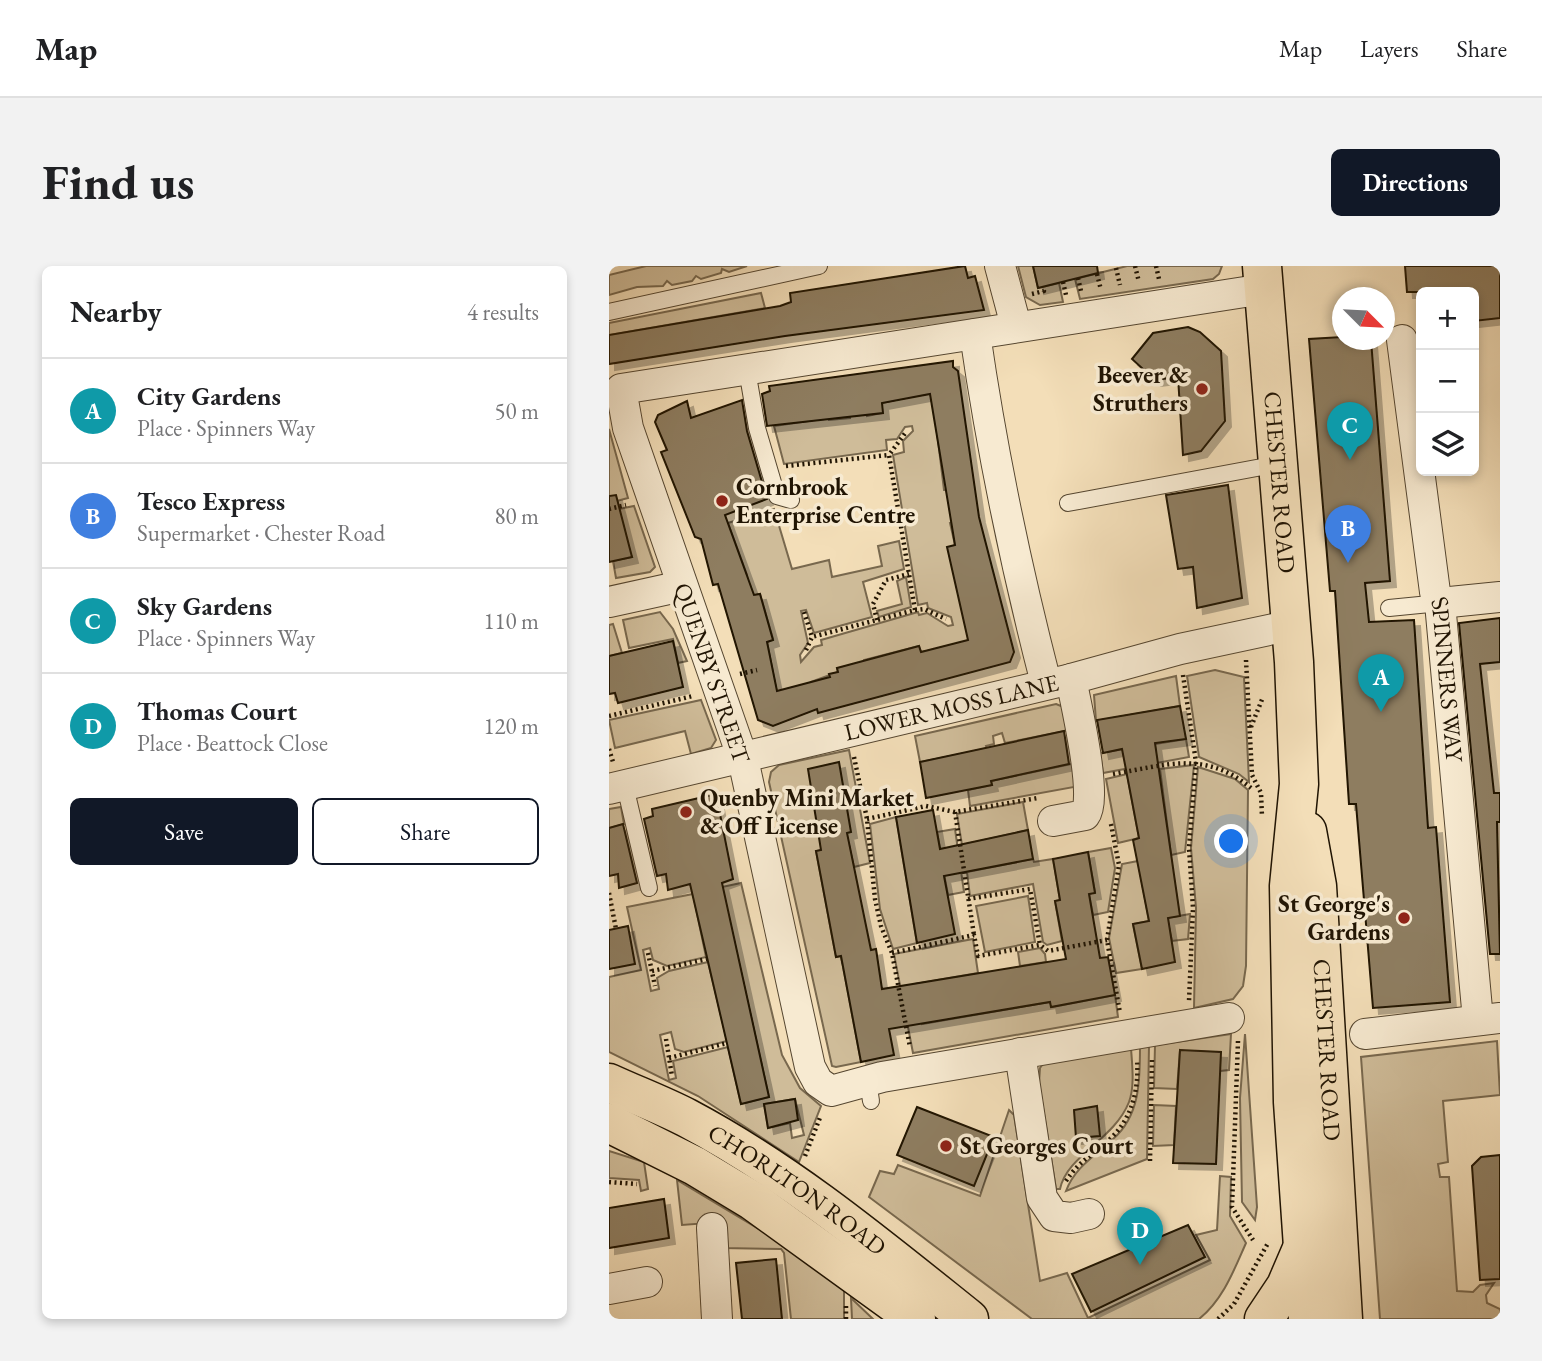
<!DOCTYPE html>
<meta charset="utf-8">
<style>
:root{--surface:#fff;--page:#f2f2f2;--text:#202124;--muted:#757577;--line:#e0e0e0;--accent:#111827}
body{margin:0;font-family:"EB Garamond",serif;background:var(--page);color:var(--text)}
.controls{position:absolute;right:21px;top:21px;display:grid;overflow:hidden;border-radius:10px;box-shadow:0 4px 10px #0003}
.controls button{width:63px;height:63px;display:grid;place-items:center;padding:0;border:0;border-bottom:2px solid var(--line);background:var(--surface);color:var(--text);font:35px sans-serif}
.compass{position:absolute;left:723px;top:21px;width:63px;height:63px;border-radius:50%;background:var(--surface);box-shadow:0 4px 10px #0003;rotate:114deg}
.you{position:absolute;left:623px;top:576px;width:24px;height:24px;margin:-18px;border:5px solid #fff;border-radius:50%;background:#1a73e8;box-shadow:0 0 0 10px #1a73e833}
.badge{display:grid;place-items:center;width:46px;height:46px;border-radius:50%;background:var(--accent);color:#fff;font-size:23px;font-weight:700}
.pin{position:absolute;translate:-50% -58px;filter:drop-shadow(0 2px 4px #0008)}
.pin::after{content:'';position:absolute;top:37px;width:24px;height:21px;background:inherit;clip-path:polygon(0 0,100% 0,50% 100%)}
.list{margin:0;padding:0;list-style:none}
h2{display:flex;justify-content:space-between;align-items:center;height:91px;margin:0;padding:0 28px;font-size:30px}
h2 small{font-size:23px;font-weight:400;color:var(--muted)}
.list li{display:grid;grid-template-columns:46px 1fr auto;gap:21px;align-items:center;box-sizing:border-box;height:105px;padding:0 28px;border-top:2px solid var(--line)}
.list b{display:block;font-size:26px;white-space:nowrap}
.list p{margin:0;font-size:23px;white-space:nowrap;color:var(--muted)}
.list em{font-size:23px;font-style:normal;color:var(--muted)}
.actions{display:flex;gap:14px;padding:21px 28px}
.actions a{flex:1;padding:16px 0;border:2px solid var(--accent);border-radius:10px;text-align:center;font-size:24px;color:var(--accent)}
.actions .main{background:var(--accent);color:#fff}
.icon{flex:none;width:38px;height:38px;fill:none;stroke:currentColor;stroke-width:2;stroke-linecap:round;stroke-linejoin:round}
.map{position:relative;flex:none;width:891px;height:1053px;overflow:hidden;border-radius:10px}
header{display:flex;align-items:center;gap:42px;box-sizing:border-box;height:98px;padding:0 35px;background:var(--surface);border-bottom:2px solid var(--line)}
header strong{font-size:33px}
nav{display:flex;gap:38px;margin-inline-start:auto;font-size:24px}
.intro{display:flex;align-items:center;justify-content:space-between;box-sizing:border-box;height:168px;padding:0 42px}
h1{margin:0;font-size:49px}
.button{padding:18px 32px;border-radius:10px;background:var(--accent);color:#fff;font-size:24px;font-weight:700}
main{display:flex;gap:42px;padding:0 42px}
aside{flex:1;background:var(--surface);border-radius:10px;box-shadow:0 4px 10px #0003}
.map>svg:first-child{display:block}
</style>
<header>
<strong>Map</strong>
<nav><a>Map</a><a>Layers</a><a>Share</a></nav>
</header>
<div class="intro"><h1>Find us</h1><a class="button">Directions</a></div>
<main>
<aside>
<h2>Nearby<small>4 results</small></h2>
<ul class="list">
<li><span class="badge" style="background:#0f9aa8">A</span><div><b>City Gardens</b><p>Place · Spinners Way</p></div><em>50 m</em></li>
<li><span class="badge" style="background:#3f7fe0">B</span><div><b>Tesco Express</b><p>Supermarket · Chester Road</p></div><em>80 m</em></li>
<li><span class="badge" style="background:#0f9aa8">C</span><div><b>Sky Gardens</b><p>Place · Spinners Way</p></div><em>110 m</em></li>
<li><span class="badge" style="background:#0f9aa8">D</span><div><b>Thomas Court</b><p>Place · Beattock Close</p></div><em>120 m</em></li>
</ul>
<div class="actions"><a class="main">Save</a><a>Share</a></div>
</aside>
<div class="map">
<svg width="891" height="1053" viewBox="0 0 891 1053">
<defs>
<filter id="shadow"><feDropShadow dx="6" dy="6" stdDeviation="0" flood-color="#0004"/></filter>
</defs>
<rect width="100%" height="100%" fill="#f3deb8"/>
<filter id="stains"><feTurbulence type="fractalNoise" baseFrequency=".00286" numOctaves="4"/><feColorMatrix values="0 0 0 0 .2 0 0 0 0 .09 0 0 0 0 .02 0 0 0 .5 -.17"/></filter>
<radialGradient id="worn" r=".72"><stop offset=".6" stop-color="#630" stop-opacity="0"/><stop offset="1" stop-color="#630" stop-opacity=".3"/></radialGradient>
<!-- green -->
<g fill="#cfbc99" stroke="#78684e" stroke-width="2" fill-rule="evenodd">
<polygon points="37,0 138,0 120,6 113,3 112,7 92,13 87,10 83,15 63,19 58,15 54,20 28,21 0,29 0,9"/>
<polygon points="409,0 424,0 429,22 450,17 454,36 431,39 417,31"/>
<polygon points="518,0 613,0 610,8 604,13 471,33 466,13"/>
<polygon points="152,27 156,42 0,69 0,57"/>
<polygon points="323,126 335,224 340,224 345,256 341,257 346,279 379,375 312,386 310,380 255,394 255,399 228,402 229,406 202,416 207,440 168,427 158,376 164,373 151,328 141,330 138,309 119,257 165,243 183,303 220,294 223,311 273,300 269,280 290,275 295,303 254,316 263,351 205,367 197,344 192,345 199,377 191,389 192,396 205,381 213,379 212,374 309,346 310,349 318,347 339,360 344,359 342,351 319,342 318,337 309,339 284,189 295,186 294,175 304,165 303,160 296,161 288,173 277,174 278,184 175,198 165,160 200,155 218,147 220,154 241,152 240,144 257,141 258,150 273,147 273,137"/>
<polygon points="0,163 19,232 0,237"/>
<polygon points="25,240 46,301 41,306 7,312 4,295 23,291 0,245"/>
<polygon points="297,311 302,341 270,351 268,345 293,338 288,315"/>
<polygon points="51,346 64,363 78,395 69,397 64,373 20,382 14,354"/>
<polygon points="4,358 13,387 0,390 0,359"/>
<polygon points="606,404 635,411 640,516 630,508 590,491 578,410"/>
<polygon points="567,410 571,440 487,455 485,429"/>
<polygon points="92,434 107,474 102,482 82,488 76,465 6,482 0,454"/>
<polygon points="447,438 457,442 461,464 396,477 393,467 384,470 385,478 377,480 378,483 311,496 306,470"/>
<polygon points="577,473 580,491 494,507 491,487"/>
<polygon points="240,484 261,597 245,601 240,579 207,585 227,691 232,690 252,796 227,801 223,800 160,516 162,506 170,499"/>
<polygon points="467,497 465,521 361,540 359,524 383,519 382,515"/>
<polygon points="585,499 576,586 562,589 551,503"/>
<polygon points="589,501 626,513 639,524 637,700 634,720 624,733 585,742 587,642 582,582"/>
<polygon points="518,508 530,572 509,577 497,513"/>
<polygon points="414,536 419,564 353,579 348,548"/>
<polygon points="12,541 15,558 0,562 0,543"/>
<polygon points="287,551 308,677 284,683 271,643 261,558"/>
<polygon points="346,563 349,584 332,587 328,566"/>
<polygon points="502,582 506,602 499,646 484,649 480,628 486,626 479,586"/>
<polygon points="424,593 425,596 444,593 451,634 446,635 453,675 438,679 434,676 424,618 361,630 358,606"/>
<polygon points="529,595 540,655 524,658 533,703 507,707 500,672 513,598"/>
<polygon points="352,605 355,626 339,629 335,608"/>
<path d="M 132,617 L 173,789 L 191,822 L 212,840 L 190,896 L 89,830 L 0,786 L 0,711 L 32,704 L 18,641 L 84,628 L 97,691 L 58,700 L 44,694 L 41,682 L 34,684 L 42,725 L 50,723 L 48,712 L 60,705 L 99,696 L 118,775 L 75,786 L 66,783 L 62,766 L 51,769 L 60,814 L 67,812 L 64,795 L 119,781 L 132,838 L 160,831 L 113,621 ZM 186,833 L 195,869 L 183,872 L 181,857 L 159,862 L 155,838 Z"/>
<polygon points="419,630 426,676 376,686 367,640"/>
<polygon points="581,648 579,673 563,675 558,652"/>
<polygon points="364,673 369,707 305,718 313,758 441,736 443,741 506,729 509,751 304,787 285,688"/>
<polygon points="431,682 436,688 437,696 411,700 409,686"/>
<polygon points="622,768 620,804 611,805 571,784 568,823 545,822 546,779"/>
<polygon points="636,768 648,941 646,954 633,936 631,832"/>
<polygon points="888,775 891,829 834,835 839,896 829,898 831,911 840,911 848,1025 864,1026 871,1019 885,1017 877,1029 878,1037 891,1043 891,1053 771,1053 752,791"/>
<path d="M 540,780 L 538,893 L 457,925 C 466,901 486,890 504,873 C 531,850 531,814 531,781 Z"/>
<path d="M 522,782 C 523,798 526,820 520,836 C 505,874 458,889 451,923 L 447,923 L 430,817 L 431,802 L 436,795 Z"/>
<polygon points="545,839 567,840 565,879 544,880"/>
<path d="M 400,844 L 405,849 L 431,1015 L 458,1007 L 479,1052 L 601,994 L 587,969 L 608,964 L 611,910 L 622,911 L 621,950 L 637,977 C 625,1004 614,1034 590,1053 L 423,1053 L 260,931 L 271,905 L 285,908 L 289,899 L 371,930 Z"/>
<polygon points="0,885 35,896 39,923 32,925 30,914 0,912"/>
<polygon points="68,914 180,981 235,1024 235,1053 182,1053 175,987 172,983 113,982 112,956 73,959"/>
<polygon points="242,1032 264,1053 243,1053"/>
</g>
<!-- building -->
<g fill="#8e7d61" stroke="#201403" stroke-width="2" filter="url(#shadow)">
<polygon points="356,0 359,12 366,10 375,44 176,70 0,98 0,69 171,40 182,36 181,27"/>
<polygon points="424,0 488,0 489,7 429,22"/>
<polygon points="796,0 891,0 891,52 865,55 865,26 798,26"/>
<polygon points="579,61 591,66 612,85 616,155 592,185 574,189 569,111 546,114 523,93 544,67"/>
<polygon points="733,71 733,74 762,74 781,315 756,317 760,356 805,354 819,562 827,561 841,736 764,742 747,538 740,538 726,325 721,325 700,73"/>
<polygon points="344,95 344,101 349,105 370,251 405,386 401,396 209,447 208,443 164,460 149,454 109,318 104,319 92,273 86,271 52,186 58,184 46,156 49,149 78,135 82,152 133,134 138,165 158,233 116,249 145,329 151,328 164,374 158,376 168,425 221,411 220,408 229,406 228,402 254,395 310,380 312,386 359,374 338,281 346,279 321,128 273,137 274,147 158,160 153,128 161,125 160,120"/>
<polygon points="619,219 633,332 588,342 584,301 569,303 557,229"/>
<polygon points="7,229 23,291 0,296 0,230"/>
<polygon points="891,352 891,396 871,398 885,527 891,527 891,556 888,556 891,688 881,688 850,357"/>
<polygon points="64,375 74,421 9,437 6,427 0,428 0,390"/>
<polygon points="571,440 577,473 546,477 571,650 559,652 566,696 533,703 524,658 540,655 524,574 530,572 522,530 513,483 494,487 488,454"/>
<polygon points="455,465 460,498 382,515 383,519 317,532 311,496"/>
<polygon points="230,496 242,566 238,567 262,684 267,683 273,723 457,693 446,635 451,634 444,593 479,586 486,627 480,628 491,692 499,691 506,729 442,741 441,736 280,763 285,789 252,796 232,690 227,691 207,585 212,584 199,503"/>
<polygon points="107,528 124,613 113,617 160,831 132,838 81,618 59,624 57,608 48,610 35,553 44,550 43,543"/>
<polygon points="324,544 331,583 419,564 424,593 335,610 346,668 308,677 287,551"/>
<polygon points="14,558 28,617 10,622 9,608 0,610 0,562"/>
<polygon points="19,660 26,698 0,703 0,664"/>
<polygon points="571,784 612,786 607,898 564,897"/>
<polygon points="186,833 189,854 159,862 155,838"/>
<polygon points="488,840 491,870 467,872 465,844"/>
<polygon points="308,841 385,871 365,920 288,889"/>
<polygon points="891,889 891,1013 871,1014 863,900 872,891"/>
<polygon points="55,933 60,972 0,982 0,942"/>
<polygon points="579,959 596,991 482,1046 463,1008"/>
<polygon points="167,993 173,1053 133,1053 127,997"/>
</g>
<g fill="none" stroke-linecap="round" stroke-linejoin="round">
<!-- service casing -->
<g stroke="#554630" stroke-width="18">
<g id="service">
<polyline points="0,46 210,0"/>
<polyline points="138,104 148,162 168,230 182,234"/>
<polyline points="459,237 669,198"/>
<polyline points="780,342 831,337"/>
<polyline points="16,520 40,622"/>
<polyline points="259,815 262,835"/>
</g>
</g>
<!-- minor casing -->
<g stroke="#554630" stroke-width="32">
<g id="minor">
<polyline points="391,0 407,60"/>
<path d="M 366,68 C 383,186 407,301 437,417"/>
<path id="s1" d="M 793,74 L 826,326 L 831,337 L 869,754"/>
<polyline points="0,336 73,320"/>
<polyline points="831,337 891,331"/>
<path id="s2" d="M 0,523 L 462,413 L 571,383 L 683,359"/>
<path d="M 444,555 L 476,549 C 489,532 467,438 462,413"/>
<polyline points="620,752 273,811 222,825 209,816 201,801 134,493 19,162 12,123 655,23"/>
<polyline points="756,768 891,752"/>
<polyline points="411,787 433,932 445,950 462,952 480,948"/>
<polyline points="103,962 108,1053"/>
<polyline points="0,1023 38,1016"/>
</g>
</g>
<!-- primary casing -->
<g stroke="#201403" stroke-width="41">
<g id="primary">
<path id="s3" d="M 0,817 C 26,829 53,839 78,852 C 180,906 270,981 360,1053"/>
<polyline points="0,857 86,900 144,935 307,1053"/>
</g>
</g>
<!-- trunk casing -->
<g stroke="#201403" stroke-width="41">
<g id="trunk">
<path id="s4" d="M 653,0 L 685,396 L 690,518 L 680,620 L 684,836 L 699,1053"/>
<path id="s5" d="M 698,565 L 708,620 L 734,1053"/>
<polyline points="655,1053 677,1020 692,985"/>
</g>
</g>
<!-- path -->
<g stroke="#201403" stroke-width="4.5" stroke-dasharray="2 3.5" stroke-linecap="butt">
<polyline points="526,0 530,16"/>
<polyline points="547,0 550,13"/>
<polyline points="507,2 511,19"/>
<polyline points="488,8 492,24"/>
<polyline points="469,12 472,25"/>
<polyline points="454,16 457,29"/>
<polyline points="423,28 435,25 434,21"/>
<polyline points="177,200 280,189"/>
<polyline points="0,243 17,239"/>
<polyline points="306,344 315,343 337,353"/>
<polyline points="195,346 203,371"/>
<polyline points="268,354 264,338 277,314 300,308"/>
<polyline points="197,384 203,371 306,344 280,189 297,166"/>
<polyline points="637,394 643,509 652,527 653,551"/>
<polyline points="131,408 148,404"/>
<polyline points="574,409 587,496 580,582 584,642 580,735"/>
<polyline points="0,450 84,430"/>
<polyline points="642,461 654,431"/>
<polyline points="0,483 4,496"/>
<polyline points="245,491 258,553 266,633 272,660 283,687 301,781"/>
<path d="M 504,508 C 558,499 596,484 642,522"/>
<polyline points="346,546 365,669"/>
<polyline points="258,553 317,540 346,546 429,532"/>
<polyline points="502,558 510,599 498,674 511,747"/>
<polyline points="0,627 7,663"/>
<polyline points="359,633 421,623 431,679"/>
<polyline points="39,687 46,720"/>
<polyline points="283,687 365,669 369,690 431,679 439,685 498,674"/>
<polyline points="43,705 98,693"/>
<polyline points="57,773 63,810"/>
<polyline points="629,775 623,941 644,974"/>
<polyline points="60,792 118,777"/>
<polyline points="196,890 212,849"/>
<polyline points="541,895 543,791"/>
<path d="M 457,915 C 472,892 487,888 504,870 C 524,850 530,821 528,794"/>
<polyline points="0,916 28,918"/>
<polyline points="237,1040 237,1053"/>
<polyline points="609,1053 625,1038 659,977"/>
</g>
<!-- service -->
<use href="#service" stroke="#f7ead1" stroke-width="16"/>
<!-- minor -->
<use href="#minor" stroke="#f7ead1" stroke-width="30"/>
<!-- primary -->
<use href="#primary" stroke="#f3deb8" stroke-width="38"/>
<!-- trunk -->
<use href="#trunk" stroke="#f3deb8" stroke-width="38"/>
</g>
<!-- markers -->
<g fill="#8f2418" stroke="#f7ead1" stroke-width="2.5">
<circle cx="593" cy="123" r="7"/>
<circle cx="113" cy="235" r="7"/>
<circle cx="77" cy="546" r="7"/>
<circle cx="795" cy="652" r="7"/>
<circle cx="337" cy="880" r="7"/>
</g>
<g text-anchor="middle" stroke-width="7" stroke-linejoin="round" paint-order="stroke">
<!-- poi labels -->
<g font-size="24" font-weight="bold" fill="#201403" stroke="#f7ead1" text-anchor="start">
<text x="579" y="117" text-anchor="end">Beever &amp;<tspan x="579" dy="28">Struthers</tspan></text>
<text x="127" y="229">Cornbrook<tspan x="127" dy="28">Enterprise Centre</tspan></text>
<text x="91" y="540">Quenby Mini Market<tspan x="91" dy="28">&amp; Off License</tspan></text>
<text x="781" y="646" text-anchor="end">St George's<tspan x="781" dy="28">Gardens</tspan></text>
<text x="351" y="888">St Georges Court</text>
</g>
<!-- street labels -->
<g font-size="24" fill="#201403" stroke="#f7ead1">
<text dy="8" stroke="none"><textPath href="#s4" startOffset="217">CHESTER ROAD</textPath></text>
<text transform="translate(103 407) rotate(71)" y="8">QUENBY STREET</text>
<text dy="8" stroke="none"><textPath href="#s1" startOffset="343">SPINNERS WAY</textPath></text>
<text dy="8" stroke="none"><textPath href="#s2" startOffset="352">LOWER MOSS LANE</textPath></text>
<text dy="8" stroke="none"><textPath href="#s5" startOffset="220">CHESTER ROAD</textPath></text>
<text dy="8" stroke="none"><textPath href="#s3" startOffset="217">CHORLTON ROAD</textPath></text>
</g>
</g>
<rect width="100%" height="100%" filter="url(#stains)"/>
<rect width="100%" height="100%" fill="url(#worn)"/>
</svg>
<div class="controls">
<button>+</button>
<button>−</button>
<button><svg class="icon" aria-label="layers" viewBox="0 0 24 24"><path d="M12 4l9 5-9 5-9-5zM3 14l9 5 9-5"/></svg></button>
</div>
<svg class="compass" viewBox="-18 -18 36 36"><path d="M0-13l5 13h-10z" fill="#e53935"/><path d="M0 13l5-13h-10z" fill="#757577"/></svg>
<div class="you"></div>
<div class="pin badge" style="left:772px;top:446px;background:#0f9aa8">A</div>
<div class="pin badge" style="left:739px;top:297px;background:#3f7fe0">B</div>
<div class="pin badge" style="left:741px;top:194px;background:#0f9aa8">C</div>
<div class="pin badge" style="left:531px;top:999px;background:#0f9aa8">D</div>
</div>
</main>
